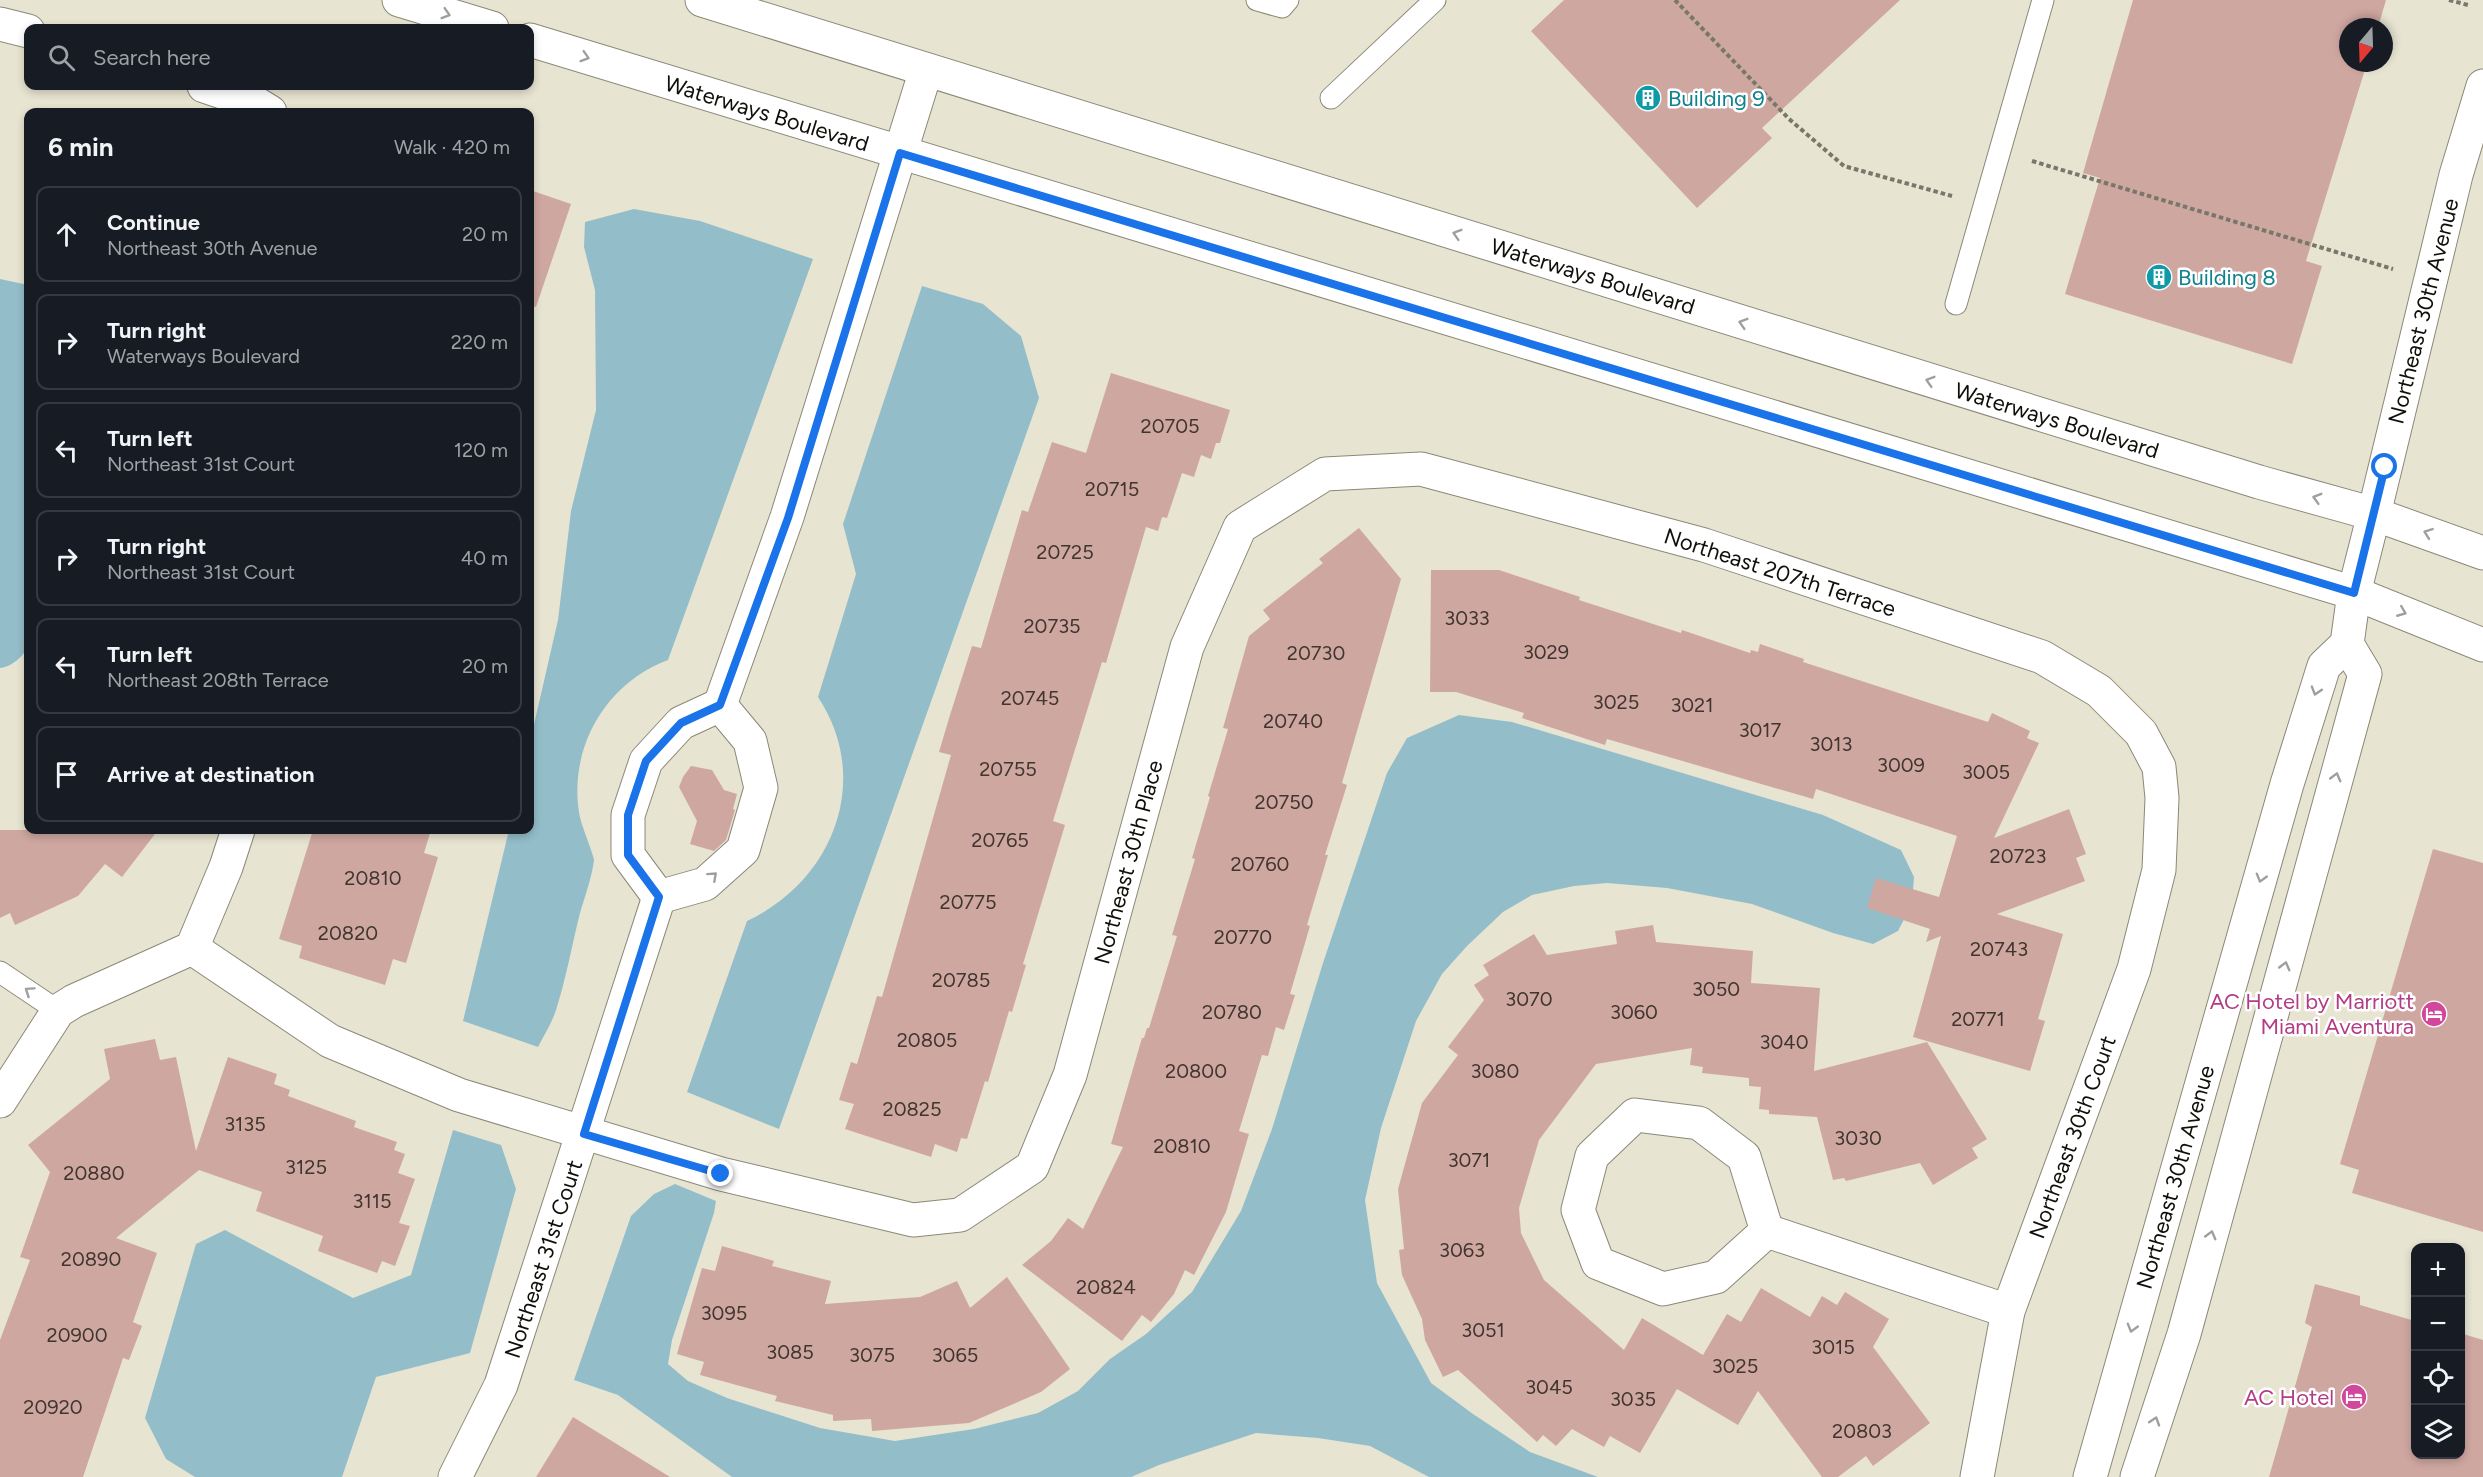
<!DOCTYPE html>
<meta charset="utf-8">
<style>
:root{--surface:#171b24;--page:#20242c;--text:#f1f3f6;--muted:#9ea1a6;--line:#363941}
body{margin:0;font-family:Figtree,sans-serif;background:var(--page);color:var(--text)}
.controls{position:absolute;right:18px;bottom:18px;display:grid;overflow:hidden;border-radius:12px;box-shadow:0 3px 9px #0003}
.controls button{width:54px;height:54px;display:grid;place-items:center;padding:0;border:0;border-bottom:2px solid var(--line);background:var(--surface);color:var(--text);font:30px sans-serif}
.compass{position:absolute;left:2339px;top:18px;width:54px;height:54px;border-radius:50%;background:var(--surface);box-shadow:0 3px 9px #0003;rotate:199deg}
.stop{position:absolute;width:18px;height:18px;margin:-14px;border:4px solid #1a73e8;border-radius:50%;background:#fff}
.stop.end{background:#1a73e8;border-color:#fff;box-shadow:0 2px 6px #0008}
.list{margin:0;padding:0;list-style:none}
h2{display:flex;justify-content:space-between;align-items:center;height:78px;margin:0;padding:0 24px;font-size:26px}
h2 small{font-size:20px;font-weight:400;color:var(--muted)}
.list li{display:grid;grid-template-columns:39px 1fr auto;gap:18px;align-items:center;box-sizing:border-box;height:96px;margin:0 12px 12px;padding:0 12px;border:2px solid var(--line);border-radius:12px}
.list b{display:block;font-size:22px;white-space:nowrap}
.list p{margin:0;font-size:20px;white-space:nowrap;color:var(--muted)}
.list em{font-size:20px;font-style:normal;color:var(--muted)}
.icon{flex:none;width:33px;height:33px;fill:none;stroke:currentColor;stroke-width:2;stroke-linecap:round;stroke-linejoin:round}
.map{position:relative;flex:none;width:2483px;height:1477px;overflow:hidden}
.search{position:absolute;background:var(--surface);box-shadow:0 3px 9px #0003;left:24px;top:24px;width:510px;height:66px;display:flex;align-items:center;gap:15px;box-sizing:border-box;padding:0 21px;border-radius:12px;color:var(--muted);font-size:22px}
.panel{position:absolute;background:var(--surface);box-shadow:0 3px 9px #0003;left:24px;top:108px;width:510px;height:726px;border-radius:12px}
.map>svg:first-child{display:block}
</style>
<div class="map">
<svg width="2483" height="1477" viewBox="0 0 2483 1477">
<rect width="100%" height="100%" fill="#e8e4d2"/>
<!-- water -->
<g fill="#93bec9">
<path d="M 634,209 L 700,221 L 813,259 L 668,660 C 606,683 569,747 579,812 C 580,823 594,855 594,860 C 592,877 585,896 580,913 C 572,945 566,979 556,1010 C 552,1023 544,1035 538,1047 L 463,1021 L 509,830 L 530,830 L 530,742 L 558,620 L 571,511 L 596,410 L 595,290 L 584,247 L 585,222 Z"/>
<path d="M 0,279 L 28,285 L 28,645 C 25,656 11,667 0,668 Z"/>
<path d="M 922,286 L 983,304 L 1021,336 L 1039,398 L 779,1129 L 687,1092 L 747,921 C 833,881 873,780 818,697 L 856,574 L 843,524 Z"/>
<polygon points="1459,715 1512,722 1823,815 1901,850 1914,877 1912,904 1898,931 1873,944 1833,933 1752,904 1667,888 1607,883 1574,886 1532,895 1503,912 1467,946 1442,974 1416,1021 1381,1128 1365,1200 1377,1283 1431,1383 1473,1414 1530,1452 1598,1477 1429,1477 1370,1446 1318,1438 1256,1433 1159,1465 1131,1477 732,1477 618,1395 574,1380 631,1216 654,1194 675,1184 716,1201 714,1213 672,1340 668,1364 688,1381 727,1398 820,1428 895,1441 974,1429 1038,1413 1078,1391 1110,1359 1146,1334 1192,1292 1241,1211 1272,1129 1323,963 1387,773 1407,738"/>
<polygon points="453,1130 501,1145 516,1189 470,1353 376,1377 342,1477 195,1477 166,1459 145,1418 196,1244 225,1230 353,1298 411,1275"/>
</g>
<!-- building -->
<g fill="#cfa7a1">
<polygon points="1564,0 1900,0 1762,128 1772,138 1697,208 1531,31"/>
<polygon points="2133,0 2386,0 2378,27 2348,27 2348,63 2367,63 2306,261 2322,266 2292,364 2065,294 2100,178 2083,173"/>
<polygon points="530,190 571,204 536,307 530,306"/>
<polygon points="1111,373 1230,410 1220,443 1216,443 1211,459 1201,455 1194,477 1182,473 1167,518 1162,517 1158,531 1146,527 1106,663 1102,662 1053,821 1065,825 1023,964 1026,965 1012,1012 1009,1011 988,1082 985,1081 967,1139 961,1138 957,1152 935,1144 931,1157 845,1129 854,1104 839,1100 851,1062 857,1064 877,996 882,997 951,755 939,752 950,715 972,646 981,648 1022,510 1028,512 1052,442 1086,453"/>
<polygon points="1359,528 1401,579 1342,783 1347,785 1325,855 1328,855 1307,925 1310,926 1290,994 1295,995 1284,1030 1276,1027 1268,1056 1262,1055 1239,1131 1249,1134 1226,1212 1194,1275 1185,1270 1174,1294 1151,1322 1142,1315 1122,1341 1022,1265 1051,1241 1068,1218 1083,1229 1123,1147 1111,1144 1142,1038 1144,1038 1147,1028 1149,1028 1177,936 1172,935 1195,859 1192,858 1210,797 1208,796 1228,729 1223,728 1249,636 1270,619 1263,610 1323,563 1319,559"/>
<polygon points="1431,570 1499,570 1580,597 1579,600 1681,633 1682,630 1750,653 1751,650 1758,652 1760,644 1804,659 1803,662 1988,722 1992,713 2030,731 2027,738 2039,743 1994,838 2069,809 2086,854 2076,858 2085,881 1997,914 2063,934 2038,1019 2045,1021 2030,1071 1913,1037 1941,936 1926,942 1930,929 1867,908 1876,878 1939,897 1957,836 1816,789 1813,799 1607,739 1605,745 1522,718 1524,713 1456,692 1430,692"/>
<polygon points="691,766 712,770 724,790 737,794 733,809 735,810 726,840 714,851 690,844 697,821 679,787 683,777"/>
<polygon points="0,830 158,830 122,877 105,864 78,896 15,925 10,913 0,918"/>
<polygon points="313,830 431,830 424,853 438,857 406,963 393,959 385,985 299,958 302,946 279,939"/>
<polygon points="2433,849 2483,863 2483,1232 2352,1193 2359,1170 2340,1164"/>
<polygon points="1653,925 1656,942 1753,951 1751,983 1820,988 1814,1071 1927,1042 1987,1139 1972,1148 1978,1158 1933,1185 1920,1163 1846,1181 1844,1178 1833,1180 1817,1117 1769,1114 1769,1110 1759,1109 1761,1087 1749,1086 1749,1078 1702,1073 1703,1067 1690,1065 1692,1048 1596,1064 1539,1140 1519,1208 1521,1233 1544,1280 1624,1350 1642,1318 1703,1355 1727,1314 1741,1322 1761,1288 1810,1317 1822,1296 1837,1305 1845,1292 1889,1319 1873,1347 1930,1423 1873,1466 1866,1456 1838,1477 1822,1477 1758,1391 1738,1425 1677,1389 1640,1453 1610,1436 1604,1447 1572,1429 1556,1446 1543,1435 1537,1442 1458,1370 1443,1377 1425,1340 1422,1319 1402,1275 1399,1250 1404,1249 1398,1189 1422,1103 1458,1055 1448,1047 1484,1000 1474,985 1489,975 1483,965 1534,934 1547,955 1617,944 1615,931"/>
<polygon points="155,1039 160,1060 176,1057 196,1151 228,1057 277,1074 274,1084 290,1090 288,1096 356,1121 354,1127 397,1142 394,1150 405,1154 398,1173 415,1179 399,1223 410,1226 395,1266 382,1261 377,1273 318,1251 323,1236 256,1211 262,1192 199,1170 116,1238 157,1253 133,1322 142,1326 129,1360 123,1358 83,1477 0,1477 0,1340 30,1260 20,1257 50,1172 28,1145 110,1079 104,1049"/>
<polygon points="722,1246 774,1261 772,1266 831,1281 825,1304 920,1297 957,1281 970,1308 1007,1277 1070,1369 1041,1392 969,1423 872,1431 871,1419 833,1421 833,1415 775,1401 777,1396 700,1375 704,1362 677,1354 702,1268 715,1271"/>
<polygon points="2315,1284 2360,1296 2360,1305 2415,1321 2415,1455 2460,1455 2460,1333 2483,1340 2483,1477 2269,1477 2312,1327 2305,1323"/>
<polygon points="573,1417 670,1477 536,1477"/>
</g>
<g fill="none" stroke-linecap="round" stroke-linejoin="round">
<!-- service casing -->
<g stroke="#8c8878" stroke-width="23">
<g id="service">
<polyline points="1257,0 1282,7 1288,0"/>
<polyline points="1331,98 1435,0"/>
<polyline points="1956,304 2043,0"/>
<polyline points="0,972 58,1011"/>
</g>
</g>
<!-- minor casing -->
<g stroke="#8c8878" stroke-width="35">
<g id="minor">
<polyline points="0,24 28,31"/>
<polyline points="204,86 257,104 270,112"/>
<polyline points="659,897 628,855 628,815 646,761 681,723 720,705 787,517 926,70"/>
<polyline points="659,897 705,884 743,850 761,788 750,741 720,705"/>
<polyline points="192,948 330,1041 459,1095 721,1174 913,1220 960,1215 1032,1167 1070,1075 1187,647 1240,527 1325,474 1421,469 1704,545 2042,657 2099,691 2141,733 2159,767 2162,798 2159,870 2134,969 2008,1311 1977,1477"/>
<polyline points="0,1101 58,1011 74,1001 192,948 226,867 238,830"/>
<polygon points="1635,1115 1699,1123 1744,1157 1767,1231 1716,1277 1663,1289 1598,1263 1578,1210 1592,1156"/>
<polyline points="1767,1231 2008,1311"/>
<polyline points="455,1477 501,1385 659,897"/>
</g>
</g>
<!-- tertiary casing -->
<g stroke="#8c8878" stroke-width="35">
<g id="tertiary">
<polyline points="399,0 492,28"/>
<polyline points="702,0 2259,482 2374,514 2483,553"/>
<polyline points="530,40 2354,593 2483,645"/>
<polyline points="2090,1477 2287,784 2324,666 2347,644 2354,593 2374,514 2456,175 2483,86"/>
<polyline points="2137,1477 2184,1334 2365,674 2347,644"/>
</g>
</g>
<!-- path -->
<g stroke="#79776b" stroke-width="4" stroke-dasharray="4.5 3" stroke-linecap="butt">
<polyline points="1675,0 1789,119 1844,166 1952,196"/>
<polyline points="2449,0 2468,5"/>
<polyline points="2032,161 2393,269"/>
</g>
<!-- service -->
<use href="#service" stroke="#fff" stroke-width="21"/>
<!-- minor -->
<use href="#minor" stroke="#fff" stroke-width="33"/>
<!-- tertiary -->
<use href="#tertiary" stroke="#fff" stroke-width="33"/>
</g>
<!-- one-way arrows -->
<defs><path id="oneway-chevron" d="M-2-3.5L2.5 0L-2 3.5" fill="none" stroke-width="1.6" stroke-linecap="round" stroke-linejoin="round" transform="scale(1.5)"/></defs>
<g stroke="#9f9f9d">
<use href="#oneway-chevron" transform="translate(446 14) rotate(17)"/>
<use href="#oneway-chevron" transform="translate(585 57) rotate(17)"/>
<use href="#oneway-chevron" transform="translate(1457 234) rotate(-163)"/>
<use href="#oneway-chevron" transform="translate(1743 323) rotate(-163)"/>
<use href="#oneway-chevron" transform="translate(1930 381) rotate(-163)"/>
<use href="#oneway-chevron" transform="translate(2317 498) rotate(-164)"/>
<use href="#oneway-chevron" transform="translate(2428 533) rotate(-160)"/>
<use href="#oneway-chevron" transform="translate(2402 612) rotate(22)"/>
<use href="#oneway-chevron" transform="translate(2316 691) rotate(107)"/>
<use href="#oneway-chevron" transform="translate(2336 777) rotate(-75)"/>
<use href="#oneway-chevron" transform="translate(713 876) rotate(-42)"/>
<use href="#oneway-chevron" transform="translate(2261 878) rotate(106)"/>
<use href="#oneway-chevron" transform="translate(2285 966) rotate(-75)"/>
<use href="#oneway-chevron" transform="translate(29 991) rotate(-146)"/>
<use href="#oneway-chevron" transform="translate(2211 1235) rotate(-75)"/>
<use href="#oneway-chevron" transform="translate(2132 1328) rotate(106)"/>
<use href="#oneway-chevron" transform="translate(2155 1421) rotate(-72)"/>
</g>
<g fill="none" stroke-linecap="round" stroke-linejoin="round">
<!-- route -->
<polyline stroke="#1a73e8" stroke-width="8" points="721,1174 584,1134 659,897 628,855 628,815 646,761 681,723 720,705 788,518 900,153 2354,593 2385,467"/>
</g>
<!-- icons -->
<defs>
<g id="building-disc" transform="scale(1.35)"><circle r="9.5" fill="#0f9aa8" stroke="#fff"/><path d="M-4-6H4V6H1V3H-1V6H-4ZM-2.5-4.3h1.7v1.8h-1.7ZM.8-4.3h1.7v1.8H.8ZM-2.5-1h1.7V.8h-1.7ZM.8-1h1.7V.8H.8Z" fill="#fff"/></g>
<g id="hotel-disc" transform="scale(1.35)"><circle r="9.5" fill="#d1479c" stroke="#fff"/><path d="M-6-4.5h1.5V1H6V5H4.5V3h-9V5H-6ZM-4 0a1.8 1.8 0 1 1 3.6 0ZM.5 0V-2.5h3Q6-2.5 6 0Z" fill="#fff"/></g>
</defs>
<g fill-rule="evenodd">
<use href="#building-disc" x="1648" y="98"/>
<use href="#building-disc" x="2159" y="277"/>
<use href="#hotel-disc" x="2434" y="1014"/>
<use href="#hotel-disc" x="2354" y="1397"/>
</g>
<g text-anchor="middle" stroke-width="5" stroke-linejoin="round" paint-order="stroke">
<!-- number labels -->
<g font-size="20" fill="#40352f">
<text x="1170" y="433">20705</text>
<text x="1112" y="496">20715</text>
<text x="1065" y="559">20725</text>
<text x="1467" y="625">3033</text>
<text x="1052" y="633">20735</text>
<text x="1546" y="659">3029</text>
<text x="1316" y="660">20730</text>
<text x="1030" y="705">20745</text>
<text x="1616" y="709">3025</text>
<text x="1692" y="712">3021</text>
<text x="1293" y="728">20740</text>
<text x="1760" y="737">3017</text>
<text x="1831" y="751">3013</text>
<text x="1901" y="772">3009</text>
<text x="1008" y="776">20755</text>
<text x="1986" y="779">3005</text>
<text x="1284" y="809">20750</text>
<text x="1000" y="847">20765</text>
<text x="2018" y="863">20723</text>
<text x="1260" y="871">20760</text>
<text x="373" y="885">20810</text>
<text x="968" y="909">20775</text>
<text x="348" y="940">20820</text>
<text x="1243" y="944">20770</text>
<text x="1999" y="956">20743</text>
<text x="961" y="987">20785</text>
<text x="1716" y="996">3050</text>
<text x="1529" y="1006">3070</text>
<text x="1232" y="1019">20780</text>
<text x="1634" y="1019">3060</text>
<text x="1978" y="1026">20771</text>
<text x="927" y="1047">20805</text>
<text x="1784" y="1049">3040</text>
<text x="1196" y="1078">20800</text>
<text x="1495" y="1078">3080</text>
<text x="912" y="1116">20825</text>
<text x="245" y="1131">3135</text>
<text x="1858" y="1145">3030</text>
<text x="1182" y="1153">20810</text>
<text x="1469" y="1167">3071</text>
<text x="306" y="1174">3125</text>
<text x="94" y="1180">20880</text>
<text x="372" y="1208">3115</text>
<text x="1462" y="1257">3063</text>
<text x="91" y="1266">20890</text>
<text x="1106" y="1294">20824</text>
<text x="724" y="1320">3095</text>
<text x="1483" y="1337">3051</text>
<text x="77" y="1342">20900</text>
<text x="1833" y="1354">3015</text>
<text x="790" y="1359">3085</text>
<text x="872" y="1362">3075</text>
<text x="955" y="1362">3065</text>
<text x="1735" y="1373">3025</text>
<text x="1549" y="1394">3045</text>
<text x="1633" y="1406">3035</text>
<text x="53" y="1414">20920</text>
<text x="1862" y="1438">20803</text>
</g>
<!-- culture labels -->
<g font-size="22" fill="#0d838f" stroke="#fff" text-anchor="start">
<text x="1668" y="106">Building 9</text>
<text x="2178" y="285">Building 8</text>
</g>
<!-- street labels -->
<g font-size="22" fill="#100f09" stroke="#fff">
<text transform="translate(767 113) rotate(17)" y="8">Waterways Boulevard</text>
<text transform="translate(1593 276) rotate(17)" y="8">Waterways Boulevard</text>
<text transform="translate(2423 311) rotate(-76)" y="8">Northeast 30th Avenue</text>
<text transform="translate(2057 420) rotate(17)" y="8">Waterways Boulevard</text>
<text transform="translate(1780 572) rotate(18)" y="8">Northeast 207th Terrace</text>
<text transform="translate(1128 862) rotate(-75)" y="8">Northeast 30th Place</text>
<text transform="translate(2072 1137) rotate(-70)" y="8">Northeast 30th Court</text>
<text transform="translate(2175 1177) rotate(-74)" y="8">Northeast 30th Avenue</text>
<text transform="translate(543 1259) rotate(-72)" y="8">Northeast 31st Court</text>
</g>
<!-- hotel labels -->
<g font-size="22" fill="#b23c85" stroke="#fff" text-anchor="end">
<text x="2414" y="1009">AC Hotel by Marriott<tspan x="2414" dy="25">Miami Aventura</tspan></text>
<text x="2334" y="1405">AC Hotel</text>
</g>
</g>
</svg>
<div class="controls">
<button>+</button>
<button>−</button>
<button><svg class="icon" aria-label="locate" viewBox="0 0 24 24"><circle cx="12" cy="12" r="6"/><path d="M12 2v4M12 18v4M2 12h4M18 12h4"/></svg></button>
<button><svg class="icon" aria-label="layers" viewBox="0 0 24 24"><path d="M12 4l9 5-9 5-9-5zM3 14l9 5 9-5"/></svg></button>
</div>
<svg class="compass" viewBox="-18 -18 36 36"><path d="M0-13l5 13h-10z" fill="#e53935"/><path d="M0 13l5-13h-10z" fill="#9ea1a6"/></svg>
<div class="stop" style="left:2385px;top:467px"></div>
<div class="stop end" style="left:721px;top:1174px"></div>
<div class="search"><svg class="icon" aria-label="search" viewBox="0 0 24 24"><circle cx="10" cy="10" r="6"/><path d="M15 15l6 6"/></svg>Search here</div>
<section class="panel">
<h2>6 min<small>Walk · 420 m</small></h2>
<ul class="list">
<li><svg class="icon" aria-label="ahead" viewBox="0 0 24 24"><path d="M12 20V5M6 11l6-6 6 6"/></svg><div><b>Continue</b><p>Northeast 30th Avenue</p></div><em>20 m</em></li>
<li><svg class="icon" aria-label="right" viewBox="0 0 24 24"><path d="M7 20v-9h11M14 6l5 5-5 5"/></svg><div><b>Turn right</b><p>Waterways Boulevard</p></div><em>220 m</em></li>
<li><svg class="icon" aria-label="left" viewBox="0 0 24 24"><path d="M17 20v-9H6M10 6l-5 5 5 5"/></svg><div><b>Turn left</b><p>Northeast 31st Court</p></div><em>120 m</em></li>
<li><svg class="icon" aria-label="right" viewBox="0 0 24 24"><path d="M7 20v-9h11M14 6l5 5-5 5"/></svg><div><b>Turn right</b><p>Northeast 31st Court</p></div><em>40 m</em></li>
<li><svg class="icon" aria-label="left" viewBox="0 0 24 24"><path d="M17 20v-9H6M10 6l-5 5 5 5"/></svg><div><b>Turn left</b><p>Northeast 208th Terrace</p></div><em>20 m</em></li>
<li><svg class="icon" aria-label="arrive" viewBox="0 0 24 24"><path d="M6 21V4h12l-3 4 3 4H6"/></svg><div><b>Arrive at destination</b></div></li>
</ul>
</section>
</div>
